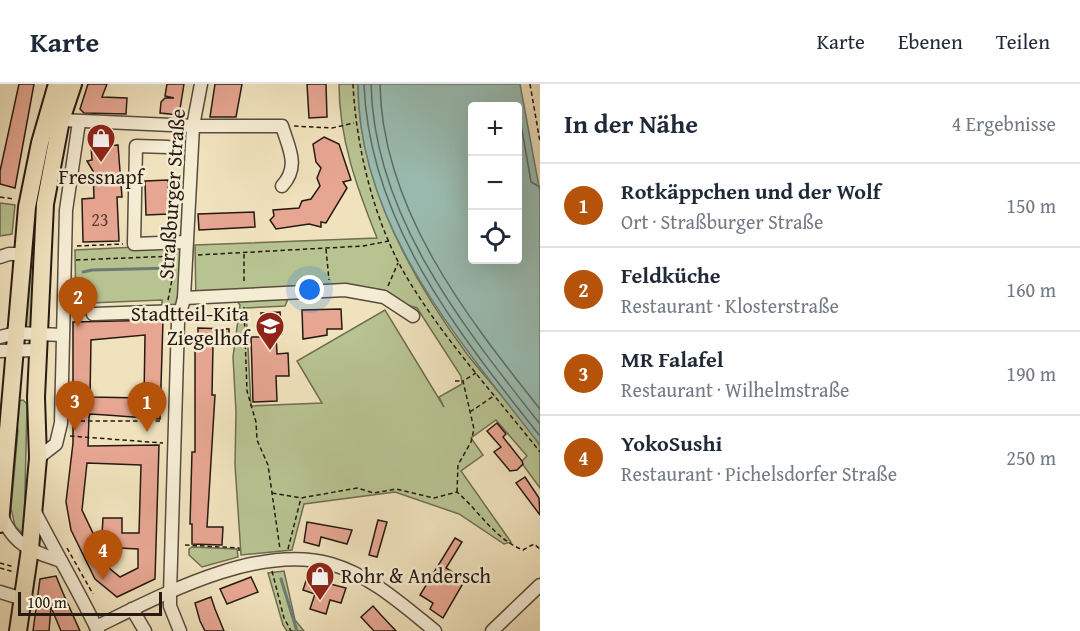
<!DOCTYPE html>
<html lang="de">
<meta charset="utf-8">
<style>
:root{--surface:#fff;--page:#f6f6f7;--text:#1f2937;--muted:#747a83;--line:#e0e1e3;--accent:#b45309}
body{margin:0;font-family:"Gentium Book Plus",serif;background:var(--page);color:var(--text)}
.controls{position:absolute;right:18px;top:18px;display:grid;overflow:hidden;border-radius:6px;box-shadow:0 6px 24px #0002}
.controls button{width:54px;height:54px;display:grid;place-items:center;padding:0;border:0;border-bottom:2px solid var(--line);background:var(--surface);color:var(--text);font:30px sans-serif}
.scale{position:absolute;left:18px;bottom:15px;width:144px;box-sizing:border-box;padding-left:6px;border:3px solid #261a12;border-top:0;font-size:16px;line-height:21px;white-space:nowrap;color:#261a12;-webkit-text-stroke:4px #f5ecd4;paint-order:stroke}
.you{position:absolute;left:310px;top:206px;width:21px;height:21px;margin:-15px;border:4px solid #fff;border-radius:50%;background:#1a73e8;box-shadow:0 0 0 9px #1a73e833}
.badge{display:grid;place-items:center;width:39px;height:39px;border-radius:50%;background:var(--accent);color:#fff;font-size:20px;font-weight:700}
.pin{position:absolute;translate:-50% -50px;filter:drop-shadow(0 2px 3px #0008)}
.pin::after{content:'';position:absolute;top:32px;width:21px;height:18px;background:inherit;clip-path:polygon(0 0,100% 0,50% 100%)}
.list{margin:0;padding:0;list-style:none}
h2{display:flex;justify-content:space-between;align-items:center;height:78px;margin:0;padding:0 24px;font-size:26px}
h2 small{font-size:20px;font-weight:400;color:var(--muted)}
.list li{display:grid;grid-template-columns:39px 1fr auto;gap:18px;align-items:center;box-sizing:border-box;height:84px;padding:0 24px;border-top:2px solid var(--line)}
.list b{display:block;font-size:22px;white-space:nowrap}
.list p{margin:0;font-size:20px;white-space:nowrap;color:var(--muted)}
.list em{font-size:20px;font-style:normal;color:var(--muted)}
.icon{flex:none;width:33px;height:33px;fill:none;stroke:currentColor;stroke-width:2;stroke-linecap:round;stroke-linejoin:round}
.map{position:relative;flex:none;width:540px;height:547px;overflow:hidden}
header{display:flex;align-items:center;gap:36px;box-sizing:border-box;height:84px;padding:0 30px;background:var(--surface);border-bottom:2px solid var(--line)}
header strong{font-size:28px}
nav{display:flex;gap:33px;margin-inline-start:auto;font-size:21px}
main{display:flex}
aside{flex:1;background:var(--surface)}
.map>svg:first-child{display:block}
</style>
<header>
<strong>Karte</strong>
<nav><a>Karte</a><a>Ebenen</a><a>Teilen</a></nav>
</header>
<main>
<div class="map">
<svg width="540" height="547" viewBox="0 0 540 547">
<rect width="100%" height="100%" fill="#f0e2bd"/>
<filter id="stains"><feTurbulence type="fractalNoise" baseFrequency=".00333" numOctaves="4"/><feColorMatrix values="0 0 0 0 .2 0 0 0 0 .09 0 0 0 0 .02 0 0 0 .5 -.17"/></filter>
<radialGradient id="worn" r=".72"><stop offset=".6" stop-color="#630" stop-opacity="0"/><stop offset="1" stop-color="#630" stop-opacity=".3"/></radialGradient>
<!-- green -->
<g fill="#b8c392" stroke="#6f6e52" stroke-width="1.5" fill-rule="evenodd">
<path d="M 339,0 L 358,0 C 358,98 411,194 467,270 C 479,286 538,352 540,363 C 540,376 540,391 540,404 L 521,378 L 527,372 L 496,336 L 471,354 L 483,371 L 461,387 L 511,458 L 504,460 L 459,430 L 395,408 L 304,420 L 292,466 L 241,471 L 235,381 L 236,328 L 233,273 L 240,221 L 237,217 L 196,220 L 195,161 L 377,154 C 357,104 339,55 339,0 ZM 369,210 L 417,224 L 461,292 L 462,300 L 439,313 L 444,323 L 385,226 L 297,277 L 322,319 L 251,322 L 246,224 L 285,222 L 288,215 Z"/>
<polygon points="0,119 15,121 12,150 0,152"/>
<polygon points="35,125 39,125 32,244 25,242"/>
<polygon points="177,161 182,164 181,211 175,222 162,223 162,216 90,219 89,229 86,231 76,230 75,166"/>
<polygon points="23,316 27,320 24,451 15,442 11,424 18,347 16,333 18,317"/>
<polygon points="192,463 237,465 238,473 202,483 189,471 189,465"/>
<polygon points="284,487 295,536 304,547 287,547 283,541 268,489"/>
</g>
<!-- water -->
<path fill="#9abdb3" stroke="#6c7c73" stroke-width="1.5" fill-rule="evenodd" d="M 358,0 L 520,0 L 540,108 L 540,361 C 459,256 358,142 358,0 ZM 472,22 L 518,22 L 518,176 L 472,176 Z"/>
<g fill="none" stroke-linecap="round" stroke-linejoin="round">
<!-- shore -->
<g stroke="#606c62" stroke-width="1.5">
<path d="M 364,0 C 369,138 458,249 540,352"/>
<path d="M 371,0 C 374,132 462,241 540,340"/>
<path d="M 380,0 C 382,125 466,232 540,325"/>
<polyline points="518,23 531,98 540,103"/>
</g>
<!-- stream -->
<g stroke="#6c7c73" stroke-width="3">
<polyline points="83,188 92,186 172,184"/>
<polyline points="281,495 297,547"/>
</g>
</g>
<!-- building -->
<g fill="#e7a692" stroke="#261a12" stroke-width="1.5" fill-rule="evenodd">
<polygon points="19,0 34,0 15,104 0,100 0,87"/>
<polygon points="88,0 107,0 102,13 127,14 126,30 84,29 80,25"/>
<polygon points="167,0 184,0 179,31 160,29 161,18 165,14 174,14 165,12"/>
<polygon points="215,0 242,0 236,33 210,33"/>
<polygon points="307,0 326,0 327,33 309,34"/>
<polygon points="324,53 339,60 351,96 343,98 347,104 326,139 321,138 321,143 309,140 276,145 270,136 274,132 273,126 299,124 302,117 311,115 320,102 317,94 321,84 316,78 313,60"/>
<polygon points="118,61 122,113 117,113 119,157 83,158 82,115 94,114 93,87 87,77 92,76 91,62"/>
<polygon points="168,96 169,130 146,131 145,97"/>
<polygon points="254,128 255,143 199,146 198,130"/>
<polygon points="341,225 342,245 327,245 327,251 303,255 302,226"/>
<polygon points="280,228 282,250 276,250 277,270 288,269 289,292 276,292 277,317 253,318 251,253 263,253 261,229"/>
<path d="M 163,236 L 160,335 L 106,331 L 90,330 L 89,333 L 88,362 L 159,361 L 155,495 L 117,513 L 95,495 L 71,446 L 66,418 L 73,359 L 73,238 ZM 145,251 L 144,314 L 90,313 L 91,256 ZM 87,379 L 141,381 L 139,449 L 122,449 L 122,434 L 103,434 L 101,466 L 82,426 ZM 119,464 L 138,465 L 138,484 L 120,493 L 109,484 L 111,482 L 105,472 Z"/>
<polygon points="198,244 229,245 229,261 213,261 212,311 215,311 207,443 223,443 222,461 192,460 192,440 190,440 192,368 195,368 195,264 198,264"/>
<polygon points="497,339 506,350 503,353 522,377 523,380 517,386 510,387 494,368 501,363 487,347"/>
<polygon points="525,393 539,414 540,431 516,399"/>
<polygon points="378,436 387,438 377,473 369,471"/>
<polygon points="307,438 352,446 347,460 321,453 319,462 304,458"/>
<polygon points="455,454 462,458 446,484 465,496 443,534 430,525 433,519 420,511"/>
<polygon points="56,492 63,509 80,547 61,547 51,523 49,547 33,547 40,495"/>
<polygon points="251,493 258,508 227,520 220,505"/>
<polygon points="307,494 346,504 341,519 330,516 326,530 310,525 315,510 303,506"/>
<polygon points="211,513 215,525 224,547 205,547 200,537 195,519"/>
<polygon points="373,522 381,531 396,547 374,547 361,533"/>
</g>
<g fill="none" stroke-linecap="round" stroke-linejoin="round">
<!-- minor casing -->
<g stroke="#584c3d" stroke-width="15">
<g id="minor">
<path d="M 61,36 L 193,42 L 282,42 C 289,65 300,82 282,102"/>
<polyline points="168,63 136,62 134,160 186,158"/>
<polyline points="0,173 9,170 22,170"/>
<polyline points="184,214 345,206 384,213 413,232"/>
<polyline points="93,230 180,227"/>
<polyline points="0,253 16,249 62,251"/>
<polyline points="0,267 38,266"/>
<polyline points="38,374 56,360 61,339 66,126 79,38"/>
<path d="M 34,426 C 55,467 78,506 98,547"/>
<path d="M 1,430 C 13,461 31,467 61,477"/>
<polyline points="0,508 23,515"/>
<polyline points="132,525 145,547"/>
<path d="M 96,543 C 162,511 258,459 331,480 C 370,491 404,522 435,547"/>
<polyline points="180,547 170,522 170,510 178,238 184,214 193,42 201,0"/>
<polyline points="492,547 540,501"/>
</g>
</g>
<!-- major casing -->
<g stroke="#261a12" stroke-width="20">
<g id="major">
<polyline points="0,440 27,123 40,59 57,0"/>
<polyline points="18,547 30,465 38,374 36,313 45,120 61,36 73,0"/>
</g>
</g>
<!-- path -->
<g stroke="#261a12" stroke-width="1.5" stroke-dasharray="4.5 3" stroke-linecap="butt">
<path d="M 353,0 C 356,64 375,142 409,197 C 446,258 496,312 540,368"/>
<polyline points="530,0 540,58"/>
<polyline points="294,42 332,44 354,39"/>
<polyline points="0,113 14,115"/>
<polyline points="77,162 123,160"/>
<polyline points="326,165 329,196"/>
<polyline points="244,170 244,200"/>
<polyline points="198,171 363,162 389,157"/>
<polyline points="76,176 176,172"/>
<polyline points="388,202 398,179"/>
<polyline points="168,216 174,185"/>
<polyline points="244,223 247,307 256,338 257,356 268,381 280,465"/>
<polyline points="455,297 463,297"/>
<polyline points="470,328 495,311"/>
<polyline points="73,337 163,337"/>
<polyline points="70,352 163,359"/>
<polyline points="457,408 458,381 471,358 474,345 463,297 476,289"/>
<path d="M 272,409 L 301,414 L 357,404 L 374,409 L 396,405 L 434,414 L 457,408 C 479,427 495,455 523,466 L 534,460 L 540,465"/>
<polyline points="185,461 239,464 239,470"/>
<polyline points="67,464 93,510"/>
<polyline points="288,465 301,414"/>
<polyline points="0,479 14,483"/>
<polyline points="0,484 14,488"/>
<polyline points="272,487 284,534 291,547"/>
</g>
<!-- minor -->
<use href="#minor" stroke="#f5ecd4" stroke-width="12"/>
<!-- major -->
<use href="#major" stroke="#f0e2bd" stroke-width="16"/>
</g>
<!-- icons -->
<defs>
<g id="shop-pin" transform="scale(1.5)"><path d="M0 17L-7.5 6A9.5 9.5 0 1 1 7.5 6Z" fill="#8f2418" stroke="#f5ecd4"/><path d="M-5-2.5h2.3a2.7 3.5 0 0 1 5.4 0H5L5.5 6h-11ZM-1.5-2.5h3a1.5 2.3 0 0 0-3 0Z" fill="#fff"/></g>
<g id="school-pin" transform="scale(1.5)"><path d="M0 17L-7.5 6A9.5 9.5 0 1 1 7.5 6Z" fill="#8f2418" stroke="#f5ecd4"/><path d="M0-5L7-2L0 1L-7-2ZM-4 1L0 2.5L4 1V4Q0 6-4 4Z" fill="#fff"/></g>
</defs>
<g fill-rule="evenodd">
<use href="#shop-pin" x="101" y="54"/>
<use href="#school-pin" x="270" y="242"/>
<use href="#shop-pin" x="320" y="492"/>
</g>
<g text-anchor="middle" stroke-width="5" stroke-linejoin="round" paint-order="stroke">
<!-- number labels -->
<g font-size="18" fill="#563d32">
<text x="100" y="142">23</text>
</g>
<!-- poi labels -->
<g font-size="21" fill="#261a12" stroke="#f5ecd4">
<text x="101" y="100">Fressnapf</text>
<text x="249" y="237" text-anchor="end">Stadtteil-Kita<tspan x="249" dy="24">Ziegelhof</tspan></text>
<text x="341" y="499" text-anchor="start">Rohr &amp; Andersch</text>
</g>
<!-- street labels -->
<g font-size="21" fill="#261a12" stroke="#f5ecd4">
<text transform="translate(172 110) rotate(-86)" y="7">Straßburger Straße</text>
</g>
</g>
<rect width="100%" height="100%" filter="url(#stains)"/>
<rect width="100%" height="100%" fill="url(#worn)"/>
</svg>
<div class="controls">
<button>+</button>
<button>−</button>
<button><svg class="icon" aria-label="locate" viewBox="0 0 24 24"><circle cx="12" cy="12" r="6"/><path d="M12 2v4M12 18v4M2 12h4M18 12h4"/></svg></button>
</div>
<div class="scale">100 m</div>
<div class="you"></div>
<div class="pin badge" style="left:147px;top:348px">1</div>
<div class="pin badge" style="left:78px;top:243px">2</div>
<div class="pin badge" style="left:75px;top:347px">3</div>
<div class="pin badge" style="left:103px;top:496px">4</div>
</div>
<aside>
<h2>In der Nähe<small>4 Ergebnisse</small></h2>
<ul class="list">
<li><span class="badge">1</span><div><b>Rotkäppchen und der Wolf</b><p>Ort · Straßburger Straße</p></div><em>150 m</em></li>
<li><span class="badge">2</span><div><b>Feldküche</b><p>Restaurant · Klosterstraße</p></div><em>160 m</em></li>
<li><span class="badge">3</span><div><b>MR Falafel</b><p>Restaurant · Wilhelmstraße</p></div><em>190 m</em></li>
<li><span class="badge">4</span><div><b>YokoSushi</b><p>Restaurant · Pichelsdorfer Straße</p></div><em>250 m</em></li>
</ul>
</aside>
</main>
